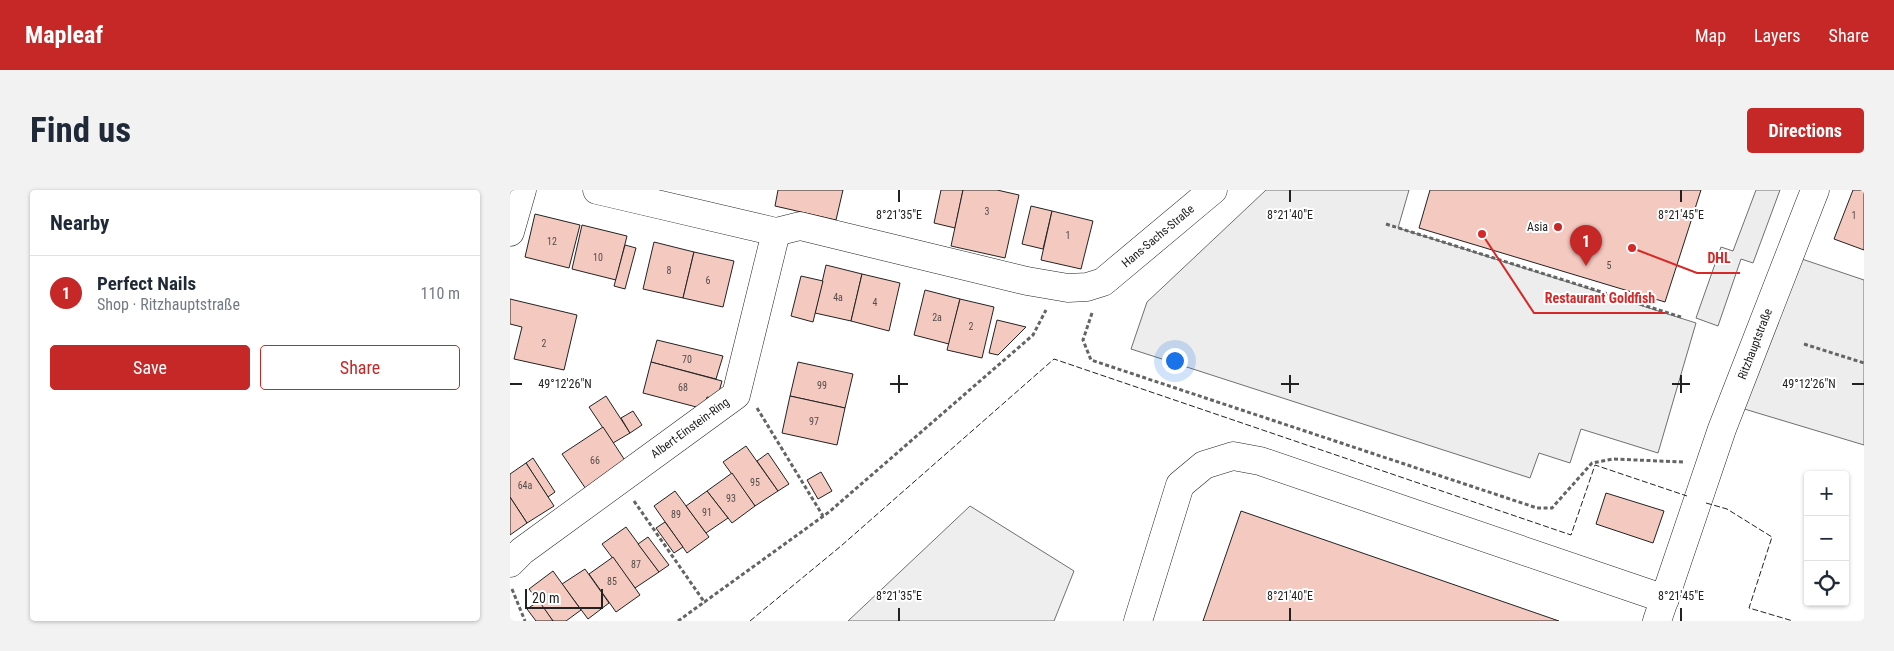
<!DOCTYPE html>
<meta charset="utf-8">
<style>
:root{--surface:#fff;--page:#f2f2f3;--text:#1f2937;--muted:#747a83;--line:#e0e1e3;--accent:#c62828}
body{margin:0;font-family:"Roboto Condensed",sans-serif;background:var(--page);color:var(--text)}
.controls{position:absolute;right:15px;bottom:15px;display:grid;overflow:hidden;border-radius:5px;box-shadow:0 1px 4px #0004}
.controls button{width:45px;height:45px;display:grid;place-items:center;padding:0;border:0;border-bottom:1px solid var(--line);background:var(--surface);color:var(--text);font:25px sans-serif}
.scale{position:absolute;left:15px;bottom:12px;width:78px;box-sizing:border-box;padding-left:5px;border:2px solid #222;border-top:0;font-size:14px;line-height:18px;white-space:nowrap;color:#222;-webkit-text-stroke:4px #fff;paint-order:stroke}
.you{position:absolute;left:664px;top:170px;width:18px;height:18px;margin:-12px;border:4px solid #fff;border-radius:50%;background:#1a73e8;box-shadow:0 0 0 8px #1a73e833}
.badge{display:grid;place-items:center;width:32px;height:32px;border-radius:50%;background:var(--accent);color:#fff;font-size:16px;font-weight:700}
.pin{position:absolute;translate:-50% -41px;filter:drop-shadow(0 1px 2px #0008)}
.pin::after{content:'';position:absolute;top:26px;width:18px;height:15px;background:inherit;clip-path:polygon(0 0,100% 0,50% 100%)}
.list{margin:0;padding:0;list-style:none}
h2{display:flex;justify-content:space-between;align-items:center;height:65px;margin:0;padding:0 20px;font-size:21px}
h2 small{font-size:16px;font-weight:400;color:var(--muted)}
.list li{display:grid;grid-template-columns:32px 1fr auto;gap:15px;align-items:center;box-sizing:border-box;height:75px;padding:0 20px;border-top:1px solid var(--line)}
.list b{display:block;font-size:19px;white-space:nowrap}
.list p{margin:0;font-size:16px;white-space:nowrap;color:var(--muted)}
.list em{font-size:16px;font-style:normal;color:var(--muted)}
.actions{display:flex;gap:10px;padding:15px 20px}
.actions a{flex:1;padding:11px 0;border:1px solid var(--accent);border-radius:5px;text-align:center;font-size:18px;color:var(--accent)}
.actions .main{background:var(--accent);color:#fff}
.icon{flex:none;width:28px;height:28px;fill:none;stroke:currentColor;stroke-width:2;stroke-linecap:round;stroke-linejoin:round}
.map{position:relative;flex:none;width:1354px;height:431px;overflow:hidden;border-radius:5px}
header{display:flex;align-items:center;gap:30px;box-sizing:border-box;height:70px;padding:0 25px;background:var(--accent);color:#fff}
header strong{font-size:24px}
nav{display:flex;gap:28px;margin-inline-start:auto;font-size:18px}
.intro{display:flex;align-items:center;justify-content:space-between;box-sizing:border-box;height:120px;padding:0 30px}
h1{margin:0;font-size:35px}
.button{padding:12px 22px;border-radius:5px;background:var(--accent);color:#fff;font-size:18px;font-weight:700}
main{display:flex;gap:30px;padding:0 30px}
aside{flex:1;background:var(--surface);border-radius:5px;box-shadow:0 1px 4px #0004}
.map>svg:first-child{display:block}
</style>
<header>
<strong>Mapleaf</strong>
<nav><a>Map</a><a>Layers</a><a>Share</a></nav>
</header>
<div class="intro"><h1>Find us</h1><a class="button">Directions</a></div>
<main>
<aside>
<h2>Nearby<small></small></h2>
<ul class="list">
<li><span class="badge">1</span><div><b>Perfect Nails</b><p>Shop · Ritzhauptstraße</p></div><em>110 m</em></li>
</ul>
<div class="actions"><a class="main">Save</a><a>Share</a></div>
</aside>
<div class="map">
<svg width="1354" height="431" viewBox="0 0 1354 431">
<rect width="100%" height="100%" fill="#fff"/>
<!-- green -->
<polygon fill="#eee" stroke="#6f6f6f" points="460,316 564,381 544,431 338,431"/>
<!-- parking -->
<g fill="#ededed" stroke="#6f6f6f">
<polygon points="756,0 899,0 888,38 1186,133 1148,263 1071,239 1060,273 1029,263 1020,288 621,159 637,112"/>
<polygon points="1246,0 1270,0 1243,73 1231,69 1208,136 1186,128 1211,57 1223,61"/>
<polygon points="1280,65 1354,90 1354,255 1221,215"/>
</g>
<!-- building -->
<g fill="#f3c9c0" stroke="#222">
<polygon points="268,0 333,0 326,30 265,16"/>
<polygon points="431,0 453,0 445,38 424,33"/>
<polygon points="453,0 487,0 509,5 495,68 441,56"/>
<polygon points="920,0 1191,0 1155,112 909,38"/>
<polygon points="1343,0 1354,0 1354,60 1324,49"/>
<polygon points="521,16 542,21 533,59 512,54"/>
<polygon points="542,21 583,31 571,79 531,70"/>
<polygon points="25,24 70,35 59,78 15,67"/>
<polygon points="72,35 117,46 106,90 62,79"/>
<polygon points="144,52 184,62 173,108 133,99"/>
<polygon points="115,55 126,58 115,99 104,96"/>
<polygon points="184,62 224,71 213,117 173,108"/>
<polygon points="316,75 352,84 341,131 305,123"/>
<polygon points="352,84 390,93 379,141 341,131"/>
<polygon points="291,86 313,91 303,132 281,126"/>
<polygon points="415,100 450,109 439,154 404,145"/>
<polygon points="0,109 67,125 54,180 4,169 12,137 0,134"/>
<polygon points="450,109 484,117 472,168 437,160"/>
<polygon points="487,130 516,137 488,165 479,163"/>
<polygon points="147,150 213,166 206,189 141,172"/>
<polygon points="141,172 212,191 207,209 197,207 194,219 133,203"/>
<polygon points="288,172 343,184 335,218 280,206"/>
<polygon points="96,206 120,243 103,253 79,217"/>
<polygon points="280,206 335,218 327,255 272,243"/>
<polygon points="123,221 132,235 120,243 111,228"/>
<polygon points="93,237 118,275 78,302 52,264"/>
<polygon points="236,256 268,301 245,316 213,272"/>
<polygon points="258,263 279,294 268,301 247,271"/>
<polygon points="23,268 45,302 38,307 16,273"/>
<polygon points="16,273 44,316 17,333 0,307 0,284"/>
<polygon points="311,282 322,301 308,309 297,290"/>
<polygon points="222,283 245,316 222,333 197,301"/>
<polygon points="165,301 199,347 177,363 144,316"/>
<polygon points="197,301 218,328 196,343 176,316"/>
<polygon points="1096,303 1154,321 1143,353 1086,334"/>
<polygon points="0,307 17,333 0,345"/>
<polygon points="731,321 1049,431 693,431"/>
<polygon points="155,332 173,357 164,363 146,338"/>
<polygon points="116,337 149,382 125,398 92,354"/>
<polygon points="138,347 159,375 149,382 128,354"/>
<polygon points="103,367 130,405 106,422 79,384"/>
<polygon points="75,379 99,413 78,429 52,394"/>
<polygon points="43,381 71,420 56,431 43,431 19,399"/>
<polygon points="29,411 43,431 26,431 17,419"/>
</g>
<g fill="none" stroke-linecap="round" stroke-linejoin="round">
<!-- minor casing -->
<g stroke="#222" stroke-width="29">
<g id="minor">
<polyline points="87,0 266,42 290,36 517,91 558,98 577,97 593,92 703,0"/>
<polyline points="0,42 12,0"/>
<polyline points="0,373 12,361 226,205 266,42"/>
<polyline points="628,431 670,295 694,275 723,266 750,271 1155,409"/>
<polyline points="1147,431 1212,239 1305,0"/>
</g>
</g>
<!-- path -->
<g stroke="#646464" stroke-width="3" stroke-dasharray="4 2.5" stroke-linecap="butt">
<polyline points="876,34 1171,127"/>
<polyline points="582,123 573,150 581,170 1027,318 1042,318 1082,273 1103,269 1173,272"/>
<polyline points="1294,154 1354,173"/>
<polyline points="247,218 313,326"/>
<polyline points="124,311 195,413"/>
<polyline points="2,399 15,431"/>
<polyline points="168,431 319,322 523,145 536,120"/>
</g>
<!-- minor -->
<use href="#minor" stroke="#fff" stroke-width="28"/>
<!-- fence -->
<g stroke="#222" stroke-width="1" stroke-dasharray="6 2.5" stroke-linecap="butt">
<polyline points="1196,313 1217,319 1262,347 1239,418 1283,431"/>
<polyline points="240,431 331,356 544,169 1061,345 1085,275 1177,306"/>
</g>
</g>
<!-- ticks -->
<path fill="none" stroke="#222" stroke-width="2" d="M 389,0 L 389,12M 780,0 L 780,12M 1171,0 L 1171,12M 389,185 L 389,203M 780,185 L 780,203M 1171,185 L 1171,203M 0,194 L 12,194M 380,194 L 398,194M 771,194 L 789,194M 1162,194 L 1180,194M 1342,194 L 1354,194M 389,418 L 389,431M 780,418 L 780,431M 1171,418 L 1171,431"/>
<!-- markers -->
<circle fill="#c62828" stroke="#fff" stroke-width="2" cx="1048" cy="37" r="5"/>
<g text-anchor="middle" stroke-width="4" stroke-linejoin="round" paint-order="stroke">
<!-- number labels -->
<g font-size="10" fill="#564c4a">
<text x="477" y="25">3</text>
<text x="1344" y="29">1</text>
<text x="558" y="49">1</text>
<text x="42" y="55">12</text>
<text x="88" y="71">10</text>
<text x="1099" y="79">5</text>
<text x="159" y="84">8</text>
<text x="198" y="94">6</text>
<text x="328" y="111">4a</text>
<text x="365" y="116">4</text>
<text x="427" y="131">2a</text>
<text x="461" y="140">2</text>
<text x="34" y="157">2</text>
<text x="177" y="173">70</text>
<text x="312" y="199">99</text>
<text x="173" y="201">68</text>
<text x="304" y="235">97</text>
<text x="85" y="274">66</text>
<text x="245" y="296">95</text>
<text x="15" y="299">64a</text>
<text x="221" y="312">93</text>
<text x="197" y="326">91</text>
<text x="166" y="328">89</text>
<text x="126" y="378">87</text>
<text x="102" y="395">85</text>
</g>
<!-- poi labels -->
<g font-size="12" fill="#222" stroke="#fff" text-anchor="end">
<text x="1038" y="41">Asia</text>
</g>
<!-- street labels -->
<g font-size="12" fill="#222" stroke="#fff">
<text transform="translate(648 46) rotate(-40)" y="4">Hans-Sachs-Straße</text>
<text transform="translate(1245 154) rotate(-69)" y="4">Ritzhauptstraße</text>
<text transform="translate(180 238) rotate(-36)" y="4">Albert-Einstein-Ring</text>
</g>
</g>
<g font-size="12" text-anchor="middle" fill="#222" stroke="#fff" stroke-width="4" stroke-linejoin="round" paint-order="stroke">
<text x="389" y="29">8°21'35"E</text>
<text x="780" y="29">8°21'40"E</text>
<text x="1171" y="29">8°21'45"E</text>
<text x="55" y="198">49°12'26"N</text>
<text x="1299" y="198">49°12'26"N</text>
<text x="389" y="410">8°21'35"E</text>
<text x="780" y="410">8°21'40"E</text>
<text x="1171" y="410">8°21'45"E</text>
</g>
<!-- callouts -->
<path fill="none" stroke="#d62828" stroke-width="2" d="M1122 58L1187 83H1230M972 44L1024 123H1155"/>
<g fill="#d62828" stroke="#fff" stroke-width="2">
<circle cx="1122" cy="58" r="5"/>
<circle cx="972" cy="44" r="5"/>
</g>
<g font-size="14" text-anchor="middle" font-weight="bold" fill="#d62828" stroke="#fff" stroke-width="4" stroke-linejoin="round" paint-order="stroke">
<text x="1209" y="73">DHL</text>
<text x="1090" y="113">Restaurant Goldfish</text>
</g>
</svg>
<div class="controls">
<button>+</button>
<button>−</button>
<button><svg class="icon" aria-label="locate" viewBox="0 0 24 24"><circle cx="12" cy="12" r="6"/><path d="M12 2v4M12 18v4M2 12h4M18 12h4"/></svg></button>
</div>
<div class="scale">20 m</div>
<div class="you"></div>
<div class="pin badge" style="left:1076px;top:76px">1</div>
</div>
</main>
